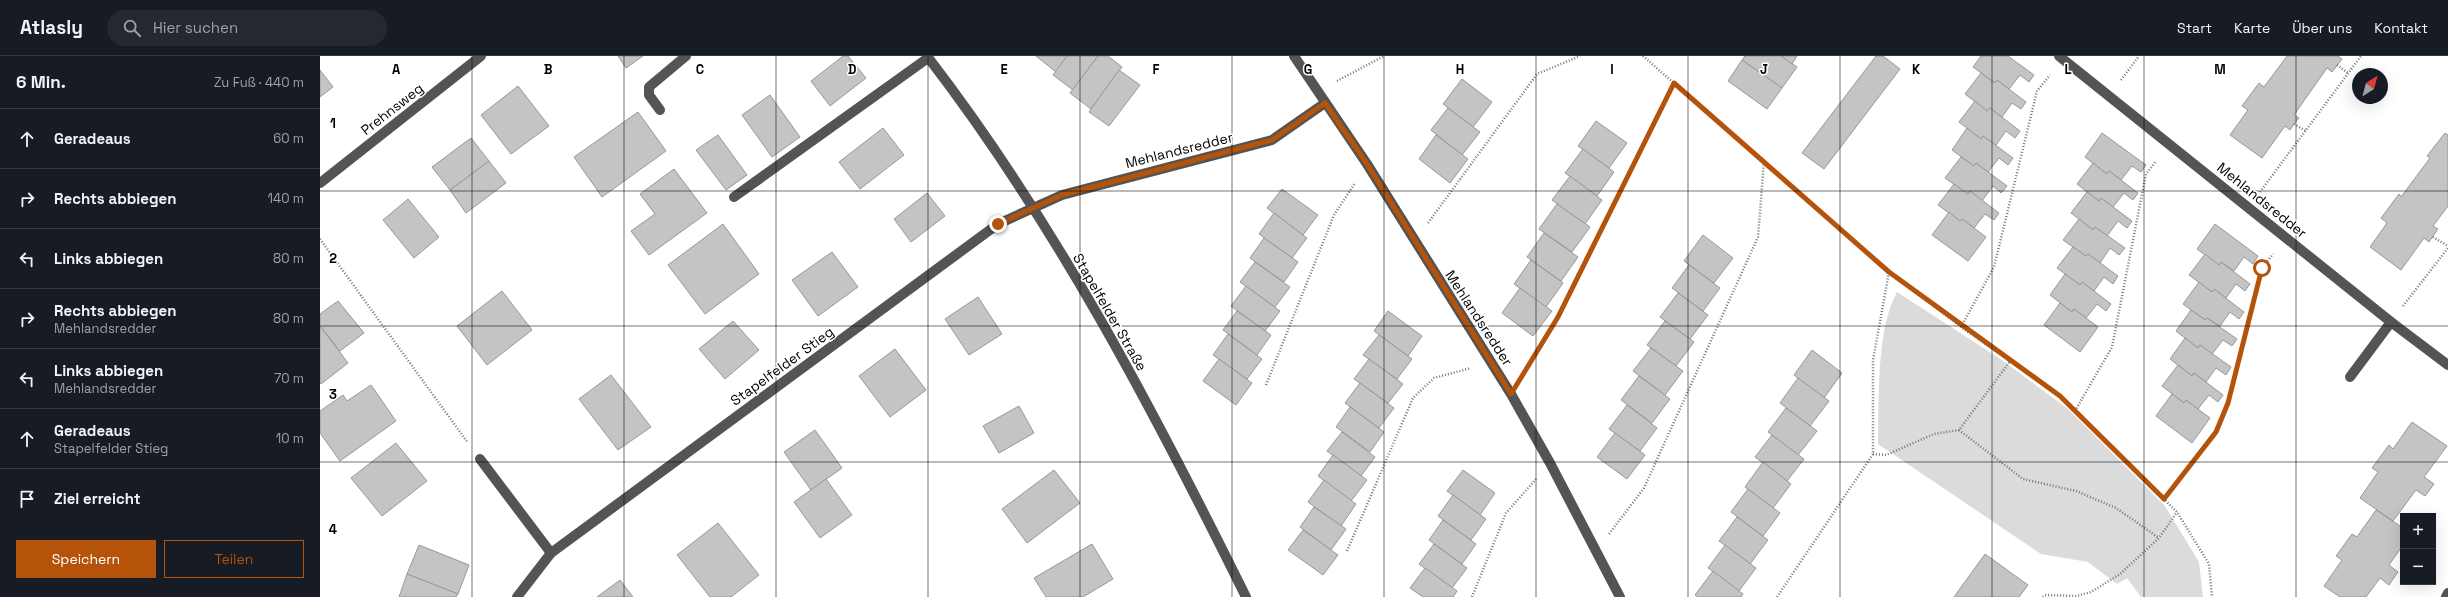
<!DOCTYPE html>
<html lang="de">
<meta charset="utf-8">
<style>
:root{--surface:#171b24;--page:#242831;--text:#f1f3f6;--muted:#9ea1a6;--line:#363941;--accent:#b45309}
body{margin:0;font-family:"Space Grotesk",sans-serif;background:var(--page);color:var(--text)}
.controls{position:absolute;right:12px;bottom:12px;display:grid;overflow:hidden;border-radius:0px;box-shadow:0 4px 16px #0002}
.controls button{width:36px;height:36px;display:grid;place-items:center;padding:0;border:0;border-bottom:1px solid var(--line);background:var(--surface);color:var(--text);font:20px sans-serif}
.compass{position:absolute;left:2032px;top:12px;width:36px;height:36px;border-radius:50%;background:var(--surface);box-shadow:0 4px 16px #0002;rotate:36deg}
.stop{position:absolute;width:12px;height:12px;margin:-9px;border:3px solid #b45309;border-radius:50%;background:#fff}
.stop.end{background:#b45309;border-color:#fff;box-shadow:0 1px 4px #0008}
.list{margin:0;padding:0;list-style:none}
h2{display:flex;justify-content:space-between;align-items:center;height:52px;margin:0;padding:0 16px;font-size:17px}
h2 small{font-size:13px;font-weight:400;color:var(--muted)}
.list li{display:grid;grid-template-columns:26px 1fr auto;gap:12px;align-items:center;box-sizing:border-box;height:60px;padding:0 16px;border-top:1px solid var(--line)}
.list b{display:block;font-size:15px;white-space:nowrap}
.list p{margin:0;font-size:13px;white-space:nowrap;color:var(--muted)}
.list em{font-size:13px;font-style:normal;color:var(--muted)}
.actions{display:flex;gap:8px;padding:12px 16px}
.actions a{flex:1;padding:9px 0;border:1px solid var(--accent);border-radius:0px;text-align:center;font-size:14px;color:var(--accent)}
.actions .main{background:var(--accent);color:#fff}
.icon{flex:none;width:22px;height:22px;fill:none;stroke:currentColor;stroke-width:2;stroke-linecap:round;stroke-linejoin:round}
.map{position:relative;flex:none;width:2128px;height:541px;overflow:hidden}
header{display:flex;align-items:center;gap:24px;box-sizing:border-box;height:56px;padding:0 20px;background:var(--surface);border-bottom:1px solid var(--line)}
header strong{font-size:19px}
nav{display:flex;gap:22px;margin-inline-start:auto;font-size:14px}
.search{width:280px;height:36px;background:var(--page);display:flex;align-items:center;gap:10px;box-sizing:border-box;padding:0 14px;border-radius:22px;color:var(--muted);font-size:15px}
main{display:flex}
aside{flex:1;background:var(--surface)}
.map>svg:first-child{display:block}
</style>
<header>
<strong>Atlasly</strong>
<div class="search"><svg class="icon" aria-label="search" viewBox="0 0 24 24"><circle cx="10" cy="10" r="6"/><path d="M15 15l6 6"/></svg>Hier suchen</div>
<nav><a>Start</a><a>Karte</a><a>Über uns</a><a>Kontakt</a></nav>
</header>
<main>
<aside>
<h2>6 Min.<small>Zu Fuß · 440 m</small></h2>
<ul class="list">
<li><svg class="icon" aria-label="ahead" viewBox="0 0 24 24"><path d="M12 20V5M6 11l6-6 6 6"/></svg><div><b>Geradeaus</b></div><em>60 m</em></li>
<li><svg class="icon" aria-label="right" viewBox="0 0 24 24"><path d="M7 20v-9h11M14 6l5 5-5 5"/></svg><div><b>Rechts abbiegen</b></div><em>140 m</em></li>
<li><svg class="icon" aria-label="left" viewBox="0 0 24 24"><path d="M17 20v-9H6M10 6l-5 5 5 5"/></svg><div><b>Links abbiegen</b></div><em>80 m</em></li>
<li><svg class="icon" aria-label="right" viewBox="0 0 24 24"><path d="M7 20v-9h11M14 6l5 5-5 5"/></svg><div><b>Rechts abbiegen</b><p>Mehlandsredder</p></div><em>80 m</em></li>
<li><svg class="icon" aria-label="left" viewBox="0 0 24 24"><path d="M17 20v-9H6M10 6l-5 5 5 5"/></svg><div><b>Links abbiegen</b><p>Mehlandsredder</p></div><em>70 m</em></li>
<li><svg class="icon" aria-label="ahead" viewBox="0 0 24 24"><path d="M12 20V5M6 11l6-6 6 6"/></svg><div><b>Geradeaus</b><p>Stapelfelder Stieg</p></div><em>10 m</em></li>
<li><svg class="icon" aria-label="arrive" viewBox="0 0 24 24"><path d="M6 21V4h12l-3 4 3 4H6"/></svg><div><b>Ziel erreicht</b></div></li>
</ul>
<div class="actions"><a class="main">Speichern</a><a>Teilen</a></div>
</aside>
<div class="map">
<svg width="2128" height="541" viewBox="0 0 2128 541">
<rect width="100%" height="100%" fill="#fff"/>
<!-- green -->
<path fill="#dbdbdb" d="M 1577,236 L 1682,304 L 1748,353 L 1845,450 L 1879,506 L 1883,541 L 1821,541 L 1807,522 L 1797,528 L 1768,506 L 1721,498 L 1558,388 C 1559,344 1556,274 1577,236 Z"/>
<!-- building -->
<g fill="#c4c4c4" stroke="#989898">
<polygon points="298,0 323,0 306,12"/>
<polygon points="523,0 528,0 546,22 510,50 491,25"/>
<polygon points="716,0 747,0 736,16"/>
<polygon points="747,0 778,0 753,34 733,19"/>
<polygon points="778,0 788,0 802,11 771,53 750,37"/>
<polygon points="1425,0 1461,0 1477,11 1462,32 1422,4"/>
<polygon points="1461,0 1477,0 1472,8"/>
<polygon points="1556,0 1563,0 1580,13 1504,113 1482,97"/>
<polygon points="1661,0 1688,0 1714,19 1709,26 1700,19 1689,33 1677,24 1675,27 1653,11"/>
<polygon points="1967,0 2018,0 2022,3 2012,16 2007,12 1974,59 1979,62 1974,68 1970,74 1965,70 1942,102 1910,79 1928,54 1922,50 1939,27 1944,31"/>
<polygon points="1422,4 1462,32 1447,53 1408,25"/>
<polygon points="0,14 13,31 0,41"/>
<polygon points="799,14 820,29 789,70 769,56"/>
<polygon points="1661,17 1675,27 1677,24 1706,46 1701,53 1692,47 1682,61 1670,52 1667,55 1645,38"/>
<polygon points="1142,23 1172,46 1153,71 1123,48"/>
<polygon points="198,30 229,70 191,98 161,59"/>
<polygon points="450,39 480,81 452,101 422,59"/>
<polygon points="1655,45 1667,55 1670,52 1700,75 1695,82 1686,75 1676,89 1663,80 1661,83 1639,66"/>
<polygon points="1128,52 1160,76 1142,99 1111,74"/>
<polygon points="318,56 346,95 282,141 254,101"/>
<polygon points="1276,65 1307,87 1289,112 1258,90"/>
<polygon points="563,72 584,99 540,133 519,106"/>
<polygon points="1647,72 1661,83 1663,80 1693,102 1688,109 1679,102 1668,116 1656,107 1654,110 1632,94"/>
<polygon points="1782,77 1826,109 1821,116 1812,110 1801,124 1789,115 1787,118 1765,101"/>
<polygon points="2125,77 2128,79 2128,150 2113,170 2118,173 2109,186 2104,182 2081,214 2050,191 2067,167 2061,162 2079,138 2081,141 2110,102 2107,100"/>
<polygon points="398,79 427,119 406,134 376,94"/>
<polygon points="1116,79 1148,103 1130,127 1099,103"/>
<polygon points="151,82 169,105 130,134 112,111"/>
<polygon points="1263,93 1294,116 1277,140 1245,117"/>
<polygon points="1641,101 1654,110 1656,107 1687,130 1681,137 1673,130 1662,145 1650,135 1648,138 1625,122"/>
<polygon points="169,105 186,127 146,157 130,134"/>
<polygon points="1773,107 1787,118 1789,115 1818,137 1813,144 1804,137 1793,151 1781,142 1779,145 1757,128"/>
<polygon points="354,113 387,157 329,199 311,175 335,158 320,138"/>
<polygon points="1250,120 1282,144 1265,168 1232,144"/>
<polygon points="1634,128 1648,138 1650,135 1679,157 1674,164 1665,158 1654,172 1642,163 1640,165 1618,149"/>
<polygon points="962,133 998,159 983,179 947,152"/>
<polygon points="1767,136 1779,145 1781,142 1812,165 1807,172 1798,165 1787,180 1775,171 1773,174 1751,157"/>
<polygon points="607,137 625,160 591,186 574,163"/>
<polygon points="88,143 119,181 94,202 63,164"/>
<polygon points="1237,148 1270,171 1252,196 1219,173"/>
<polygon points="1629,156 1640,165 1642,163 1666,181 1648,205 1612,179"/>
<polygon points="954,157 987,182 972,202 939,178"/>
<polygon points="1759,163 1773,174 1775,171 1805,192 1799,199 1790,192 1780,207 1768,198 1766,200 1743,184"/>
<polygon points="403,168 439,218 385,258 348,209"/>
<polygon points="1895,168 1938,200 1933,208 1924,201 1914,215 1901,206 1899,209 1877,193"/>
<polygon points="1224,177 1258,201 1241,225 1207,201"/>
<polygon points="1383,179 1413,202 1394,227 1364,205"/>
<polygon points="944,182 978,206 964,226 930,202"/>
<polygon points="1753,191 1766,200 1768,198 1798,220 1793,228 1784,221 1774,235 1762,226 1760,229 1737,212"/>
<polygon points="512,196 538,231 498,260 472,224"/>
<polygon points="1885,198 1899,209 1901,206 1930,228 1925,235 1916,228 1906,242 1894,233 1892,236 1869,219"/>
<polygon points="1211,204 1243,227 1226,251 1194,228"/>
<polygon points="935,206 970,231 955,251 920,226"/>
<polygon points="1369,209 1400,232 1383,255 1352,232"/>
<polygon points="1745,218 1760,229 1762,226 1791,248 1786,255 1777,248 1766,262 1754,253 1752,256 1730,239"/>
<polygon points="1879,226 1892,236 1894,233 1924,256 1919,263 1910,256 1900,270 1887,262 1885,264 1863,248"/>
<polygon points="926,230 960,255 945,275 911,250"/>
<polygon points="1200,232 1232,255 1213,280 1182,257"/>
<polygon points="182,235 212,274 167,309 137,270"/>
<polygon points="1358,237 1388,259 1370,283 1340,261"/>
<polygon points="658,241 682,278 649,299 625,263"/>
<polygon points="18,245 44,277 20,295 0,270 0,258"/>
<polygon points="1740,247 1752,256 1754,253 1778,271 1760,296 1724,269"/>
<polygon points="1871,254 1885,264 1887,262 1917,283 1912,290 1903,284 1892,298 1880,289 1878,292 1856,275"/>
<polygon points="917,255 951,279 937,299 903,274"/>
<polygon points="1068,255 1102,280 1088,300 1054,275"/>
<polygon points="413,265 439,294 405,323 379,293"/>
<polygon points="1345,265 1374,286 1356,310 1327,289"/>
<polygon points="0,270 28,307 1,328 0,326"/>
<polygon points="908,278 942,303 927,323 893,299"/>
<polygon points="1059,279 1092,303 1077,323 1043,299"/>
<polygon points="1865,282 1878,292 1880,289 1911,311 1906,319 1896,312 1886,326 1874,317 1872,320 1850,303"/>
<polygon points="1331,292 1363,315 1345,339 1313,315"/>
<polygon points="575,293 606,334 570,361 539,320"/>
<polygon points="1492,294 1522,317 1504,342 1474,319"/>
<polygon points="899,303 932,327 916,349 883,325"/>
<polygon points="1049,303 1083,328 1068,347 1034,323"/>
<polygon points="1858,309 1872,320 1874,317 1903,339 1898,346 1889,339 1878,353 1866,344 1864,347 1842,330"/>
<polygon points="291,319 331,371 298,394 259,343"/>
<polygon points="1319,320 1350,343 1332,367 1301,344"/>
<polygon points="1478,322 1509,345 1490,370 1460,347"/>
<polygon points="1040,327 1074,352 1059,372 1025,347"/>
<polygon points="51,329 76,365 20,405 0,377 0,355 23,339 27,345"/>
<polygon points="1852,338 1864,347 1866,344 1890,362 1872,387 1836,360"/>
<polygon points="1307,349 1337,372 1320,395 1289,373"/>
<polygon points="699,350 714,377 679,397 663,370"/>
<polygon points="1030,351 1064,376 1050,396 1016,371"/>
<polygon points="1466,352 1497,375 1478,399 1448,376"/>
<polygon points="2092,366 2127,390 2104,421 2114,428 2105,440 2096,434 2073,465 2040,442 2058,416 2052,412 2069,389 2073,393"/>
<polygon points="495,374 522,412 491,434 464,396"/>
<polygon points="1022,376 1055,401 1041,420 1007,395"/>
<polygon points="1295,377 1325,399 1307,423 1277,401"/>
<polygon points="1452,379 1484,403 1467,425 1435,401"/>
<polygon points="76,387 107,425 62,460 31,422"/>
<polygon points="1013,399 1047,424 1031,445 998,420"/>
<polygon points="1443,406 1471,428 1453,452 1425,431"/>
<polygon points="734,414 760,447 707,487 682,453"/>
<polygon points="1143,414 1175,437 1160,459 1127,435"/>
<polygon points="506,423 532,459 500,482 474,446"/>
<polygon points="1004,424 1036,448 1021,470 988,446"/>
<polygon points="1428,433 1460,457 1443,480 1411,456"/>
<polygon points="1133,439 1166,463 1151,484 1118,460"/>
<polygon points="994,451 1026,473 1011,494 980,471"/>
<polygon points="2056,454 2083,472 2083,489 2069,509 2078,516 2069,529 2060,522 2046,541 2020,541 2004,530 2022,504 2016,500 2032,478 2037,481"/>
<polygon points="1417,461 1448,484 1430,508 1399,485"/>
<polygon points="1123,464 1156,488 1142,508 1109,484"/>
<polygon points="398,467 439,519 411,541 390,541 357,499"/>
<polygon points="983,474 1018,499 1003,519 968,494"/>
<polygon points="772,488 793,523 763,541 726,541 714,522"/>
<polygon points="1114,488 1147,512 1132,532 1099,508"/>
<polygon points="99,489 149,509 138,538 87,518"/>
<polygon points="1405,489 1436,512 1419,535 1388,512"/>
<polygon points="1665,498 1708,529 1699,541 1634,541"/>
<polygon points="1105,512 1137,535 1133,541 1103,541 1090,532"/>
<polygon points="1393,515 1423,538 1421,541 1378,541 1375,539"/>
<polygon points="87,518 138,538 136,541 79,541"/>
<polygon points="300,524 313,541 277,541"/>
</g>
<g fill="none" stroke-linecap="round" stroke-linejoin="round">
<!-- path -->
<g stroke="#767676" stroke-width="2.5" stroke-dasharray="1 2" stroke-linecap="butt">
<polyline points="1323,0 1569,216 1641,271 1740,340 1755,355 1857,456 1889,508 1892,541"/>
<polyline points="2017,9 2028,17"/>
<polyline points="1801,24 1819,0"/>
<polyline points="1017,25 1064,0"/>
<polyline points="1974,68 1986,75"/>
<polyline points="1940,136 2041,0"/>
<polyline points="1108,167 1217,18 1260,0"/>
<polyline points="2113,181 2128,190"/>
<polyline points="0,183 148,387"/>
<polyline points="2083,250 2128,192"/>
<polyline points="1641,271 1674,211 1717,35 1730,19"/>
<polyline points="1203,317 1238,261 1354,27"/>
<polyline points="946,329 1014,159 1035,127"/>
<polyline points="1755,355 1792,291 1826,118 1836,105"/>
<polyline points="1639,374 1703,423 1756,435 1796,452 1839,482"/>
<polyline points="1553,398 1566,399 1614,378 1639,374 1691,304"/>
<polyline points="1844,443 1896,376 1908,347 1942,212 1953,198"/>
<polyline points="1289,478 1324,432 1438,181 1444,105"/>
<polyline points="1027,495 1093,342 1114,322 1151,312"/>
<polyline points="1152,541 1186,457 1216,423"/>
<polyline points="1457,541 1553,398 1553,304 1569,216"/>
<polyline points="1723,541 1725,539 1756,540 1771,536 1800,518 1839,482 1857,456"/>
</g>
<!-- minor -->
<g stroke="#545454" stroke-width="10">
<path d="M 607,0 C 735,166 833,353 926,541"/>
<polyline points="974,0 1047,108 1191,338 1230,407 1300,541"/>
<polyline points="1739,0 2071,266 2128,309"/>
<polyline points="340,54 329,39 329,31 366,0"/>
<polyline points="0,127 161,0"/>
<polyline points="414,141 608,2"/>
<polyline points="2030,321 2071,266"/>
<polyline points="160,403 231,497"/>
<polyline points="197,541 231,497 678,168 742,139 952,84 1005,47"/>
<polyline points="2126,541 2128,537"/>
</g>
</g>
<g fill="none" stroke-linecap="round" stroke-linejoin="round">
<!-- route -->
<polyline stroke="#b45309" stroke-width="5" points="678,168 742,139 952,84 1005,47 1047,108 1191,338 1238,261 1354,27 1569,216 1740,340 1844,443 1896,376 1908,347 1942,212"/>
</g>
<!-- grid -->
<path fill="none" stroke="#000" stroke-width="1" stroke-opacity="0.55" d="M 152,0 L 152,541M 304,0 L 304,541M 456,0 L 456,541M 608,0 L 608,541M 760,0 L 760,541M 912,0 L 912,541M 1064,0 L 1064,541M 1216,0 L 1216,541M 1368,0 L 1368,541M 1520,0 L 1520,541M 1672,0 L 1672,541M 1824,0 L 1824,541M 1976,0 L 1976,541M 0,135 L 2128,135M 0,270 L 2128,270M 0,406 L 2128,406"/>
<g text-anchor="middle" stroke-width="3" stroke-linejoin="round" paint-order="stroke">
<!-- street labels -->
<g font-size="14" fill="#000" stroke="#fff">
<text transform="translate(72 53) rotate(-38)" y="5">Prehnsweg</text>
<text transform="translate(859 94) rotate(-14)" y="5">Mehlandsredder</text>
<text transform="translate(1942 144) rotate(39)" y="5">Mehlandsredder</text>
<text transform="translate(790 256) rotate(60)" y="5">Stapelfelder Straße</text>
<text transform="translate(1159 262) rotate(57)" y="5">Mehlandsredder</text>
<text transform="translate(462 310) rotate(-36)" y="5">Stapelfelder Stieg</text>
</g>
</g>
<g font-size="13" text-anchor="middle" font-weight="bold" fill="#000" stroke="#fff" stroke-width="3" stroke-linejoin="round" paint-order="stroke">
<text x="76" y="18">A</text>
<text x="228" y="18">B</text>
<text x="380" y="18">C</text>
<text x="532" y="18">D</text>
<text x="684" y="18">E</text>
<text x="836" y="18">F</text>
<text x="988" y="18">G</text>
<text x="1140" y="18">H</text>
<text x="1292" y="18">I</text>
<text x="1444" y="18">J</text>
<text x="1596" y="18">K</text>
<text x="1748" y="18">L</text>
<text x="1900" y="18">M</text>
<text x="13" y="72">1</text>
<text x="13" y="207">2</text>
<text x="13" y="343">3</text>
<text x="13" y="478">4</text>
</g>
</svg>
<div class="controls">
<button>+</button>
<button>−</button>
</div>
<svg class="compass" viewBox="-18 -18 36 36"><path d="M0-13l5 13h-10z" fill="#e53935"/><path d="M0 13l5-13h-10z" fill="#9ea1a6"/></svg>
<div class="stop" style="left:1942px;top:212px"></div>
<div class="stop end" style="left:678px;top:168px"></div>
</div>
</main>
